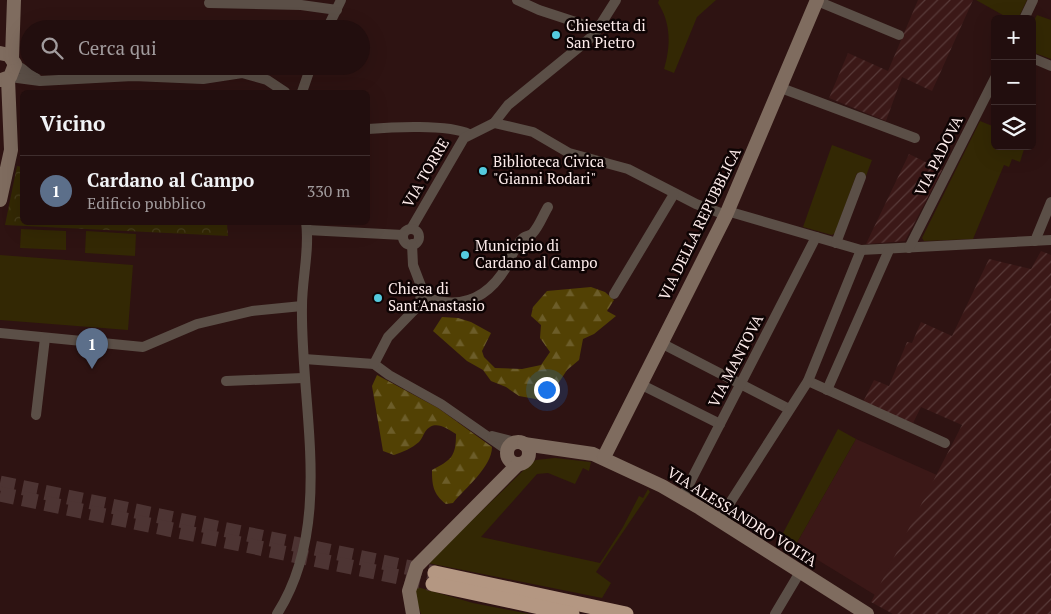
<!DOCTYPE html>
<html lang="it">
<meta charset="utf-8">
<style>
:root{--surface:#220e0e;--page:#2e1c1c;--text:#f1f3f6;--muted:#a29c9e;--line:#3f2e2e;--accent:#b45309}
body{margin:0;font-family:"PT Serif",serif;background:var(--page);color:var(--text)}
.controls{position:absolute;right:15px;top:15px;display:grid;overflow:hidden;border-radius:8px;box-shadow:0 5px 20px #0002}
.controls button{width:45px;height:45px;display:grid;place-items:center;padding:0;border:0;border-bottom:1px solid var(--line);background:var(--surface);color:var(--text);font:25px sans-serif}
.you{position:absolute;left:546px;top:389px;width:18px;height:18px;margin:-12px;border:4px solid #fff;border-radius:50%;background:#1a73e8;box-shadow:0 0 0 8px #1a73e833}
.badge{display:grid;place-items:center;width:32px;height:32px;border-radius:50%;background:var(--accent);color:#fff;font-size:16px;font-weight:700}
.pin{position:absolute;translate:-50% -41px;filter:drop-shadow(0 1px 2px #0008)}
.pin::after{content:'';position:absolute;top:26px;width:18px;height:15px;background:inherit;clip-path:polygon(0 0,100% 0,50% 100%)}
.list{margin:0;padding:0;list-style:none}
h2{display:flex;justify-content:space-between;align-items:center;height:65px;margin:0;padding:0 20px;font-size:21px}
h2 small{font-size:16px;font-weight:400;color:var(--muted)}
.list li{display:grid;grid-template-columns:32px 1fr auto;gap:15px;align-items:center;box-sizing:border-box;height:70px;padding:0 20px;border-top:1px solid var(--line)}
.list b{display:block;font-size:19px;white-space:nowrap}
.list p{margin:0;font-size:16px;white-space:nowrap;color:var(--muted)}
.list em{font-size:16px;font-style:normal;color:var(--muted)}
.icon{flex:none;width:28px;height:28px;fill:none;stroke:currentColor;stroke-width:2;stroke-linecap:round;stroke-linejoin:round}
.map{position:relative;flex:none;width:1051px;height:614px;overflow:hidden}
.search{position:absolute;background:var(--surface);box-shadow:0 5px 20px #0002;left:20px;top:20px;width:350px;height:55px;display:flex;align-items:center;gap:12px;box-sizing:border-box;padding:0 18px;border-radius:28px;color:var(--muted);font-size:19px}
.panel{position:absolute;background:var(--surface);box-shadow:0 5px 20px #0002;left:20px;top:90px;width:350px;height:135px;border-radius:8px}
.map>svg:first-child{display:block}
</style>
<div class="map">
<svg width="1051" height="614" viewBox="0 0 1051 614">
<defs>
<pattern id="industrial-furrows" width="10" height="10" patternUnits="userSpaceOnUse" patternTransform="scale(1.25)"><rect width="10" height="10" fill="#3b1817"/><path d="M-1 1l2-2M0 10L10 0M9 11l2-2" fill="none" stroke="#583a39"/></pattern>
<pattern id="forest-firs" width="22" height="20" patternUnits="userSpaceOnUse" patternTransform="scale(1.25)"><rect width="22" height="20" fill="#524104"/><path d="M5 1l3.5 6h-7zM16 11l3.5 6h-7z" fill="#6c5d29"/></pattern>
<pattern id="park-crowns" width="20" height="18" patternUnits="userSpaceOnUse" patternTransform="scale(1.25)"><rect width="20" height="18" fill="#332804"/><path d="M2 6a3 3 0 1 1 6 0M12 15a3 3 0 1 1 6 0" fill="none" stroke="#473d1c"/></pattern>
</defs>
<rect width="100%" height="100%" fill="#2e1312"/>
<!-- built -->
<polygon fill="#3b1817" points="856,439 937,475 875,595 795,546"/>
<!-- industrial -->
<g fill="url(#industrial-furrows)">
<polygon points="918,0 973,0 932,91 902,77 886,121 829,98 848,53 888,71"/>
<polygon points="909,154 942,170 905,241 866,244"/>
<polygon points="1041,251 1051,255 1051,614 893,614 871,602 962,425 921,407 913,423 863,402 874,380 889,386 907,342 912,343 921,322 952,336 989,259 1031,269"/>
</g>
<!-- grass -->
<g fill="#332804">
<path d="M 659,0 L 716,0 L 697,17 L 674,73 L 664,69 C 671,46 671,23 658,3 Z"/>
<polygon points="976,0 1027,0 1018,19 1010,19"/>
<polygon points="1037,15 1051,20 1051,59 1032,52 1032,24"/>
<polygon points="980,121 995,127 995,146 1025,146 1020,162 1012,159 1009,167 1004,165 973,239 924,241 922,238"/>
<polygon points="832,145 872,160 866,176 857,173 835,233 832,235 803,227"/>
<polygon points="21,229 66,231 66,250 20,248"/>
<polygon points="86,231 136,234 135,256 85,253"/>
<polygon points="0,255 133,265 128,330 0,320"/>
<polygon points="838,429 856,439 795,546 781,537"/>
<polygon points="555,458 591,462 589,471 583,468 575,484 548,473 537,474 481,537 600,563 623,527 639,496 643,498 648,489 650,492 596,572 611,583 602,598 428,563 530,464 536,460"/>
<polygon points="414,586 473,603 530,614 421,614 414,594"/>
</g>
<!-- forest -->
<g fill="url(#forest-firs)">
<polygon points="591,287 605,292 614,300 607,311 616,316 594,334 583,339 579,360 567,370 552,393 541,400 519,396 506,387 491,381 483,370 467,361 433,331 442,317 458,318 471,322 491,333 482,351 484,357 495,368 522,369 541,365 550,352 540,338 541,325 531,316 533,307 547,291"/>
<path d="M 377,375 L 438,408 L 492,447 C 492,467 465,488 453,503 L 446,504 C 433,494 432,485 432,470 C 451,460 456,457 456,434 C 446,428 434,419 425,432 C 423,435 422,439 419,442 C 412,448 403,452 394,455 L 383,451 L 372,386 Z"/>
</g>
<!-- park -->
<polygon fill="url(#park-crowns)" points="17,166 22,167 22,222 217,223 227,224 228,236 5,225"/>
<g fill="none" stroke-linecap="round" stroke-linejoin="round">
<!-- highway-tunnel -->
<g stroke="#4d3433" stroke-width="15" stroke-dasharray="15 8" stroke-linecap="butt">
<polyline points="0,483 435,573"/>
<polyline points="0,494 433,584"/>
</g>
<!-- street -->
<g stroke="#5b4f47" stroke-width="10">
<polyline points="517,0 539,10 597,29"/>
<polyline points="817,1 899,35"/>
<polyline points="209,3 301,5 337,10"/>
<polyline points="1024,19 1033,0"/>
<polyline points="327,29 341,0"/>
<polyline points="1032,58 1051,66"/>
<polyline points="15,64 37,79"/>
<polyline points="10,77 40,81 133,76 203,79 242,73 267,80 285,92"/>
<polyline points="781,88 915,138"/>
<polyline points="302,92 311,66"/>
<polyline points="494,123 533,132 569,153 628,169 696,204 726,215"/>
<path d="M 368,129 C 392,127 448,124 469,134"/>
<polyline points="727,211 861,250 1051,240"/>
<polyline points="411,229 464,138 494,123 508,105 594,35 616,0"/>
<circle cx="411" cy="237" r="8"/>
<polyline points="307,230 403,235"/>
<polyline points="1035,241 1051,202"/>
<polyline points="836,243 861,177"/>
<polyline points="909,248 995,78"/>
<polyline points="614,294 674,194"/>
<path d="M 422,296 C 459,311 487,300 507,266 C 511,258 516,244 522,239 C 524,236 529,236 532,234 C 539,227 543,215 548,207"/>
<polyline points="0,333 143,347 197,324 252,311 302,306"/>
<polyline points="661,343 789,409"/>
<polyline points="304,359 374,364 389,375 441,404 507,450"/>
<polyline points="374,364 388,337 420,304 421,286 413,265 412,244"/>
<polyline points="226,381 303,378"/>
<polyline points="808,381 945,443"/>
<polyline points="640,384 720,424"/>
<polyline points="827,390 889,250"/>
<polyline points="36,415 45,338"/>
<polyline points="492,436 515,442"/>
<polyline points="682,498 816,237"/>
<polyline points="719,520 808,381 861,250"/>
<path d="M 277,614 C 335,523 300,406 302,306 C 302,278 310,249 306,222"/>
<polyline points="775,614 800,572"/>
</g>
<!-- secondary -->
<g stroke="#7f6c5f" stroke-width="14">
<polyline points="0,53 9,55 15,64 10,77 1,80"/>
<polyline points="12,58 14,0"/>
<polyline points="0,200 11,150 8,79"/>
<circle cx="518" cy="453" r="11"/>
<polyline points="524,444 593,454 662,486 700,508 867,614"/>
<polyline points="604,457 726,215 817,0"/>
<polyline points="413,614 409,591 417,566 518,464"/>
</g>
<!-- highway -->
<g stroke="#b49782" stroke-width="15">
<polyline points="435,573 626,614"/>
<polyline points="433,584 572,614"/>
</g>
</g>
<!-- markers -->
<g fill="#54cade" stroke="#0e0404" stroke-width="2">
<circle cx="556" cy="35" r="5"/>
<circle cx="483" cy="171" r="5"/>
<circle cx="465" cy="255" r="5"/>
<circle cx="378" cy="298" r="5"/>
</g>
<g text-anchor="middle" stroke-width="5" stroke-linejoin="round" paint-order="stroke">
<!-- poi labels -->
<g font-size="15" fill="#fdeceb" stroke="#0e0404" text-anchor="start">
<text x="566" y="31">Chiesetta di<tspan x="566" dy="17">San Pietro</tspan></text>
<text x="493" y="167">Biblioteca Civica<tspan x="493" dy="17">"Gianni Rodari"</tspan></text>
<text x="475" y="251">Municipio di<tspan x="475" dy="17">Cardano al Campo</tspan></text>
<text x="388" y="294">Chiesa di<tspan x="388" dy="17">Sant'Anastasio</tspan></text>
</g>
<!-- street labels -->
<g font-size="15" fill="#fdeceb" stroke="#0e0404">
<text transform="translate(939 156) rotate(-63)" y="5">VIA PADOVA</text>
<text transform="translate(426 173) rotate(-60)" y="5">VIA TORRE</text>
<text transform="translate(700 224) rotate(-64)" y="5">VIA DELLA REPUBBLICA</text>
<text transform="translate(736 361) rotate(-63)" y="5">VIA MANTOVA</text>
<text transform="translate(742 517) rotate(32)" y="5">VIA ALESSANDRO VOLTA</text>
</g>
</g>
</svg>
<div class="controls">
<button>+</button>
<button>−</button>
<button><svg class="icon" aria-label="layers" viewBox="0 0 24 24"><path d="M12 4l9 5-9 5-9-5zM3 14l9 5 9-5"/></svg></button>
</div>
<div class="you"></div>
<div class="pin badge" style="left:92px;top:369px;background:#5c6f8a">1</div>
<div class="search"><svg class="icon" aria-label="search" viewBox="0 0 24 24"><circle cx="10" cy="10" r="6"/><path d="M15 15l6 6"/></svg>Cerca qui</div>
<section class="panel">
<h2>Vicino<small></small></h2>
<ul class="list">
<li><span class="badge" style="background:#5c6f8a">1</span><div><b>Cardano al Campo</b><p>Edificio pubblico</p></div><em>330 m</em></li>
</ul>
</section>
</div>
